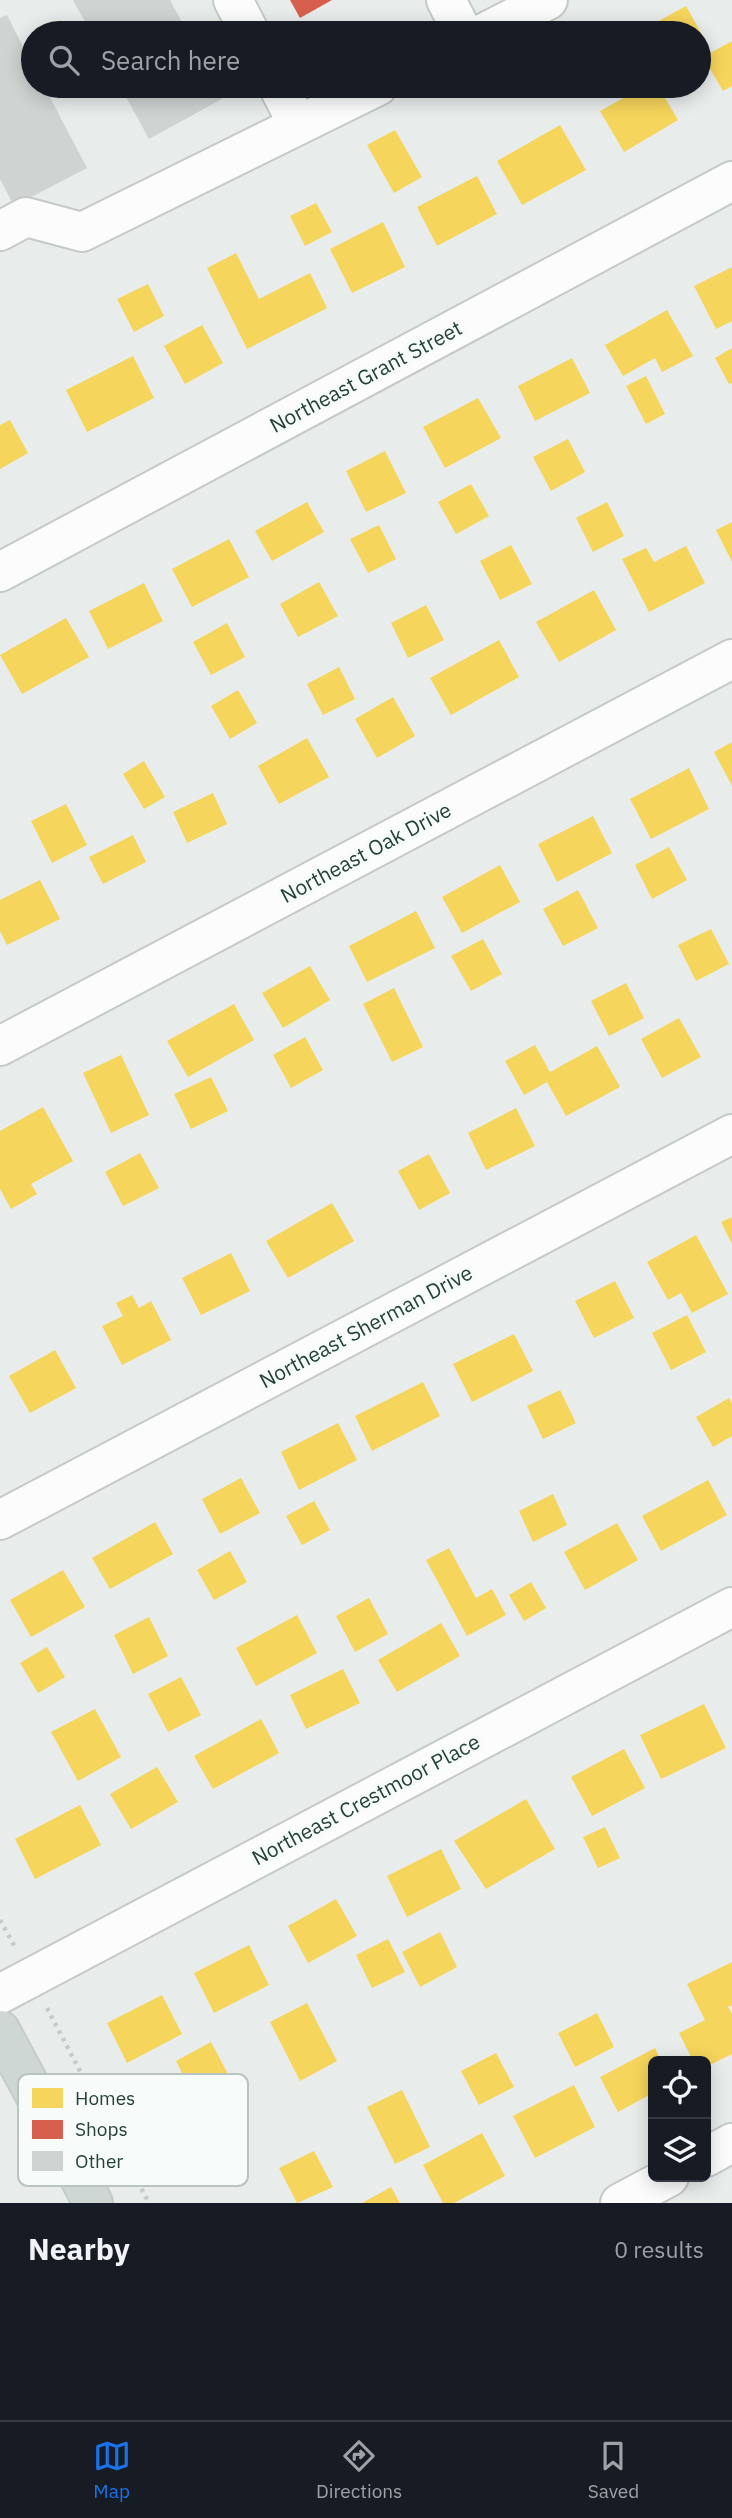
<!DOCTYPE html>
<style>
:root{--surface:#171b24;--page:#242831;--text:#f1f3f6;--muted:#9ea1a6;--line:#363941;--accent:#1a73e8}
body{margin:0;font-family:"IBM Plex Sans",sans-serif;background:var(--page);color:var(--text)}
.controls{position:absolute;right:21px;bottom:21px;display:grid;overflow:hidden;border-radius:10px;box-shadow:0 4px 18px #0003}
.controls button{width:63px;height:63px;display:grid;place-items:center;padding:0;border:0;border-bottom:2px solid var(--line);background:var(--surface);color:var(--text);font:35px sans-serif}
.list{margin:0;padding:0;list-style:none}
h2{display:flex;justify-content:space-between;align-items:center;height:91px;margin:0;padding:0 28px;font-size:30px}
h2 small{font-size:23px;font-weight:400;color:var(--muted)}
.icon{flex:none;width:38px;height:38px;fill:none;stroke:currentColor;stroke-width:2;stroke-linecap:round;stroke-linejoin:round}
.map{position:relative;flex:none;width:732px;height:2203px;overflow:hidden}
.search{position:absolute;background:var(--surface);box-shadow:0 4px 18px #0003;left:21px;right:21px;top:21px;height:77px;display:flex;align-items:center;gap:18px;box-sizing:border-box;padding:0 24px;border-radius:38px;color:var(--muted);font-size:26px}
.sheet{height:217px;background:var(--surface)}
nav{display:flex;justify-content:space-around;align-items:center;box-sizing:border-box;height:98px;border-top:2px solid var(--line);background:var(--surface);font-size:19px;color:var(--muted)}
nav a{display:grid;justify-items:center;gap:4px}
nav .on{color:var(--accent)}
.map>svg:first-child{display:block}
</style>
<div class="map">
<svg width="732" height="2203" viewBox="0 0 732 2203">
<rect width="100%" height="100%" fill="#e8edeb"/>
<!-- homes -->
<g fill="#f6d55c">
<polygon points="686,6 705,40 699,43 699,33 658,33 653,24"/>
<polygon points="732,41 732,86 723,91 703,57"/>
<polygon points="569,86 589,86 573,94"/>
<polygon points="645,86 658,86 678,120 624,152 600,111"/>
<polygon points="560,125 586,170 522,205 497,161"/>
<polygon points="395,130 422,177 394,193 367,145"/>
<polygon points="477,176 497,214 437,246 417,207"/>
<polygon points="316,203 332,232 305,246 290,216"/>
<polygon points="383,222 405,267 352,293 330,249"/>
<polygon points="236,253 259,299 310,273 327,308 247,349 207,268"/>
<polygon points="732,267 732,321 716,329 694,286"/>
<polygon points="148,284 164,316 134,332 117,299"/>
<polygon points="667,310 693,356 662,372 655,358 623,376 605,345"/>
<polygon points="202,325 223,363 185,384 164,346"/>
<polygon points="732,348 732,383 729,384 715,358"/>
<polygon points="133,356 154,398 87,432 66,390"/>
<polygon points="572,358 590,393 535,421 518,386"/>
<polygon points="646,376 665,414 646,424 626,386"/>
<polygon points="478,398 501,438 445,468 423,427"/>
<polygon points="10,420 28,453 0,469 0,425"/>
<polygon points="568,439 585,472 551,491 533,457"/>
<polygon points="385,451 406,493 366,512 346,471"/>
<polygon points="471,484 489,516 456,534 438,502"/>
<polygon points="307,502 324,532 272,561 255,531"/>
<polygon points="607,502 624,536 593,552 576,518"/>
<polygon points="732,522 732,562 716,530"/>
<polygon points="379,525 396,559 368,573 350,539"/>
<polygon points="229,539 249,577 192,607 172,569"/>
<polygon points="511,545 532,584 500,600 480,561"/>
<polygon points="686,546 705,583 649,612 622,559 646,548 654,562"/>
<polygon points="319,582 338,616 298,637 280,604"/>
<polygon points="144,583 163,621 108,649 89,611"/>
<polygon points="594,590 616,630 559,662 536,622"/>
<polygon points="426,605 444,640 408,658 391,623"/>
<polygon points="66,618 89,657 22,694 0,655"/>
<polygon points="227,623 245,657 211,675 193,642"/>
<polygon points="499,640 519,677 451,715 430,678"/>
<polygon points="339,667 355,699 323,715 307,684"/>
<polygon points="238,690 257,723 230,739 211,706"/>
<polygon points="393,697 415,736 377,758 355,719"/>
<polygon points="307,738 329,777 279,804 258,766"/>
<polygon points="732,742 732,786 714,752"/>
<polygon points="144,761 165,797 144,809 123,774"/>
<polygon points="689,768 709,809 651,839 630,799"/>
<polygon points="213,793 227,824 187,843 173,812"/>
<polygon points="66,804 87,845 52,863 31,821"/>
<polygon points="593,816 612,853 557,882 538,844"/>
<polygon points="133,835 146,862 103,884 89,857"/>
<polygon points="669,847 687,880 652,899 635,865"/>
<polygon points="500,865 520,902 462,933 442,897"/>
<polygon points="40,880 60,919 7,945 0,931 0,900"/>
<polygon points="578,890 598,928 563,946 543,909"/>
<polygon points="416,911 435,948 367,982 349,946"/>
<polygon points="711,929 729,964 696,981 678,945"/>
<polygon points="483,939 502,974 471,991 451,956"/>
<polygon points="310,966 330,1000 283,1028 262,993"/>
<polygon points="626,983 644,1018 609,1036 591,1001"/>
<polygon points="394,988 423,1047 392,1062 363,1004"/>
<polygon points="234,1004 254,1040 188,1077 167,1041"/>
<polygon points="679,1018 701,1057 662,1078 641,1039"/>
<polygon points="305,1037 323,1070 291,1088 273,1055"/>
<polygon points="535,1045 550,1072 597,1046 620,1087 566,1116 547,1082 524,1095 505,1061"/>
<polygon points="121,1055 149,1115 111,1133 83,1073"/>
<polygon points="211,1077 228,1111 191,1129 174,1094"/>
<polygon points="43,1107 73,1161 31,1184 37,1194 11,1209 0,1189 0,1131"/>
<polygon points="516,1108 535,1146 486,1170 468,1133"/>
<polygon points="140,1153 159,1188 123,1206 105,1172"/>
<polygon points="429,1154 450,1193 419,1210 398,1171"/>
<polygon points="332,1203 354,1241 288,1278 266,1241"/>
<polygon points="732,1217 732,1244 721,1222"/>
<polygon points="696,1235 728,1294 692,1313 681,1293 668,1300 647,1262"/>
<polygon points="231,1253 250,1291 201,1315 182,1278"/>
<polygon points="615,1281 634,1318 594,1338 575,1301"/>
<polygon points="132,1295 139,1308 151,1301 171,1340 122,1365 102,1326 123,1316 116,1303"/>
<polygon points="687,1315 706,1352 671,1370 652,1333"/>
<polygon points="514,1334 533,1371 472,1402 453,1364"/>
<polygon points="55,1350 76,1388 30,1413 9,1376"/>
<polygon points="423,1382 440,1416 372,1451 355,1416"/>
<polygon points="560,1390 576,1423 543,1439 527,1406"/>
<polygon points="729,1398 732,1403 732,1436 713,1447 696,1417"/>
<polygon points="338,1423 357,1460 299,1490 281,1452"/>
<polygon points="241,1478 260,1513 220,1534 202,1499"/>
<polygon points="708,1480 727,1515 661,1551 642,1516"/>
<polygon points="553,1494 567,1525 533,1542 519,1511"/>
<polygon points="314,1501 330,1530 302,1545 286,1516"/>
<polygon points="155,1522 173,1554 110,1589 92,1558"/>
<polygon points="617,1523 638,1560 585,1590 564,1552"/>
<polygon points="449,1548 476,1598 492,1589 506,1615 467,1636 426,1560"/>
<polygon points="230,1551 247,1582 214,1600 197,1570"/>
<polygon points="63,1570 85,1607 31,1637 10,1600"/>
<polygon points="531,1582 546,1608 524,1621 509,1595"/>
<polygon points="369,1598 388,1634 355,1652 336,1616"/>
<polygon points="297,1615 317,1653 256,1686 236,1648"/>
<polygon points="149,1617 168,1656 133,1674 114,1635"/>
<polygon points="441,1623 460,1656 397,1692 378,1660"/>
<polygon points="47,1647 65,1677 38,1693 20,1663"/>
<polygon points="343,1669 360,1703 306,1729 290,1695"/>
<polygon points="181,1677 201,1715 168,1732 148,1694"/>
<polygon points="704,1704 726,1748 661,1779 640,1735"/>
<polygon points="95,1709 121,1757 78,1781 51,1732"/>
<polygon points="261,1719 279,1753 213,1789 194,1756"/>
<polygon points="624,1749 645,1788 592,1816 571,1777"/>
<polygon points="157,1767 178,1802 131,1829 110,1794"/>
<polygon points="526,1799 555,1849 486,1889 454,1841"/>
<polygon points="80,1805 101,1845 35,1879 15,1839"/>
<polygon points="605,1827 620,1858 598,1868 583,1837"/>
<polygon points="441,1849 461,1889 407,1917 387,1876"/>
<polygon points="336,1899 357,1936 308,1963 288,1926"/>
<polygon points="440,1932 457,1967 420,1987 402,1952"/>
<polygon points="388,1939 405,1972 372,1988 356,1955"/>
<polygon points="249,1945 269,1985 214,2013 194,1973"/>
<polygon points="732,1962 732,2005 728,2007 732,2014 732,2054 706,2067 706,2061 693,2061 679,2033 705,2020 687,1984"/>
<polygon points="162,1995 182,2034 127,2063 107,2023"/>
<polygon points="307,2003 337,2061 300,2081 270,2022"/>
<polygon points="597,2013 614,2047 575,2067 558,2033"/>
<polygon points="211,2042 229,2076 193,2094 176,2061"/>
<polygon points="655,2048 661,2061 653,2061 653,2093 618,2112 600,2077"/>
<polygon points="496,2053 514,2087 479,2105 461,2071"/>
<polygon points="574,2085 595,2127 535,2158 513,2116"/>
<polygon points="402,2090 430,2147 395,2164 367,2107"/>
<polygon points="482,2133 505,2176 454,2203 443,2203 423,2165"/>
<polygon points="314,2151 333,2187 297,2203 279,2168"/>
<polygon points="391,2187 400,2203 362,2203"/>
</g>
<!-- shops -->
<polygon fill="#d6604d" points="290,0 332,0 300,18"/>
<!-- building -->
<g fill="#cfd4d2">
<polygon points="73,0 170,0 188,33 91,33"/>
<polygon points="7,15 33,66 33,86 44,86 87,168 14,206 0,179 0,18"/>
<polygon points="120,86 215,86 222,99 149,139"/>
</g>
<g fill="none" stroke-linecap="round" stroke-linejoin="round">
<!-- minor casing -->
<g stroke="#c5cac8" stroke-width="42">
<g id="minor">
<polyline points="233,0 250,33"/>
<polyline points="446,0 463,33"/>
<polyline points="484,33 548,0"/>
<polyline points="278,86 298,125"/>
<polyline points="0,231 26,217 82,232 378,86"/>
<polyline points="0,572 732,181"/>
<polyline points="0,1046 732,659"/>
<polyline points="0,1520 732,1134"/>
<polyline points="0,1994 732,1607"/>
<polyline points="706,2157 732,2143"/>
<polyline points="620,2203 669,2177"/>
</g>
</g>
<!-- major casing -->
<g stroke="#c3ccc9" stroke-width="42">
<polyline id="major" points="0,2030 93,2203"/>
</g>
<!-- path -->
<g stroke="#c3ccca" stroke-width="4.5" stroke-dasharray="3.5 5" stroke-linecap="butt">
<polyline points="0,1920 15,1947"/>
<polyline points="47,2008 149,2203"/>
</g>
<!-- minor -->
<use href="#minor" stroke="#fcfcfc" stroke-width="38"/>
<!-- major -->
<use href="#major" stroke="#cfd7d5" stroke-width="38"/>
</g>
<g text-anchor="middle" stroke-width="7" stroke-linejoin="round" paint-order="stroke">
<!-- street labels -->
<g font-size="21" fill="#24423a" stroke="#f7fbf9">
<text transform="translate(366 377) rotate(-28)" y="7">Northeast Grant Street</text>
<text transform="translate(366 853) rotate(-28)" y="7">Northeast Oak Drive</text>
<text transform="translate(366 1327) rotate(-28)" y="7">Northeast Sherman Drive</text>
<text transform="translate(366 1800) rotate(-28)" y="7">Northeast Crestmoor Place</text>
</g>
</g>
<!-- legend -->
<rect x="18" y="2074" width="230" height="112" rx="10" fill="#f7fbf9" stroke="#b8c4c0" stroke-width="2"/>
<rect x="32" y="2088" width="31" height="20" fill="#f6d55c"/>
<rect x="32" y="2120" width="31" height="19" fill="#d6604d"/>
<rect x="32" y="2151" width="31" height="20" fill="#cfd4d2"/>
<g font-size="19" fill="#24423a">
<text x="75" y="2105">Homes</text>
<text x="75" y="2136">Shops</text>
<text x="75" y="2168">Other</text>
</g>
</svg>
<div class="controls">
<button><svg class="icon" aria-label="locate" viewBox="0 0 24 24"><circle cx="12" cy="12" r="6"/><path d="M12 2v4M12 18v4M2 12h4M18 12h4"/></svg></button>
<button><svg class="icon" aria-label="layers" viewBox="0 0 24 24"><path d="M12 4l9 5-9 5-9-5zM3 14l9 5 9-5"/></svg></button>
</div>
<div class="search"><svg class="icon" aria-label="search" viewBox="0 0 24 24"><circle cx="10" cy="10" r="6"/><path d="M15 15l6 6"/></svg>Search here</div>
</div>
<section class="sheet">
<h2>Nearby<small>0 results</small></h2>
<ul class="list">
</ul>
</section>
<nav>
<a class="on"><svg class="icon" aria-label="map" viewBox="0 0 24 24"><path d="M3 6l6-2 6 2 6-2v14l-6 2-6-2-6 2zM9 4v14M15 6v14"/></svg>Map</a>
<a><svg class="icon" aria-label="directions" viewBox="0 0 24 24"><path d="M12 3l9 9-9 9-9-9zM9 14v-3h6M13 9l2 2-2 2"/></svg>Directions</a>
<a><svg class="icon" aria-label="saved" viewBox="0 0 24 24"><path d="M7 4h10v16l-5-4-5 4z"/></svg>Saved</a>
</nav>
